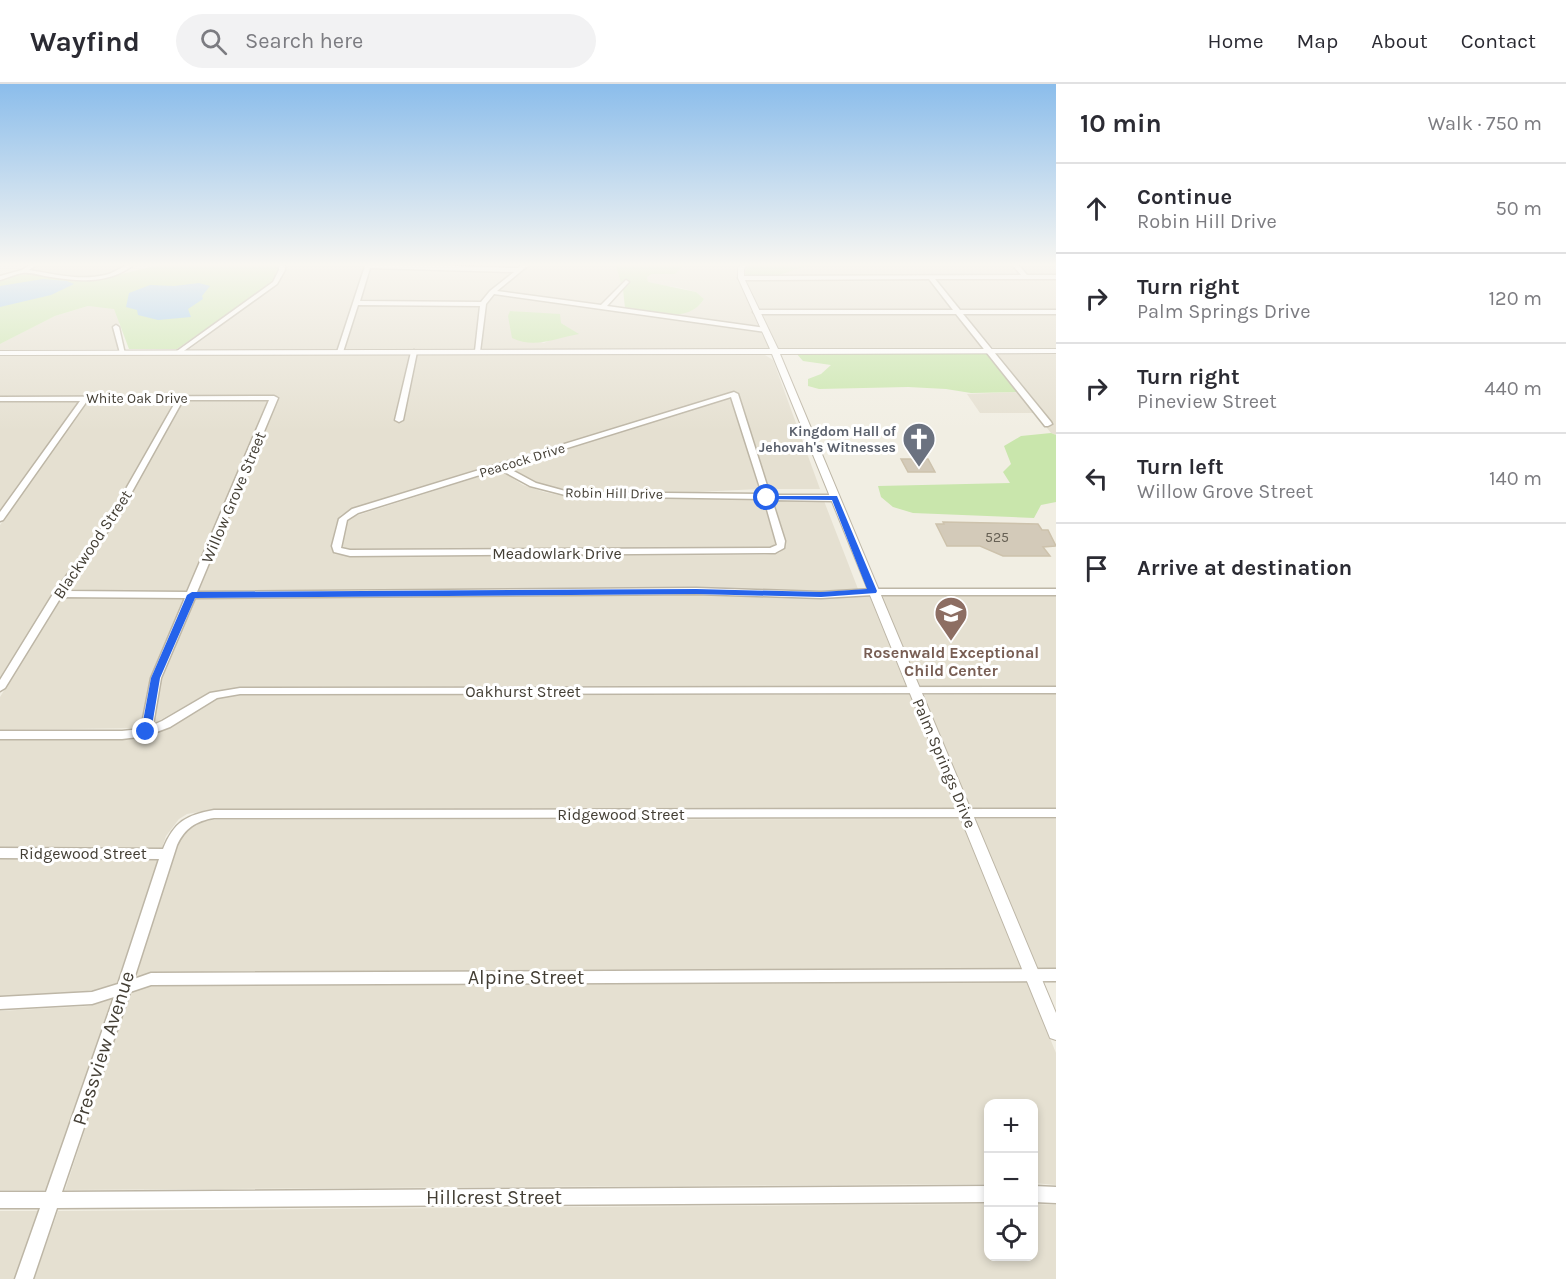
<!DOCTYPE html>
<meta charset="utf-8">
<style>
:root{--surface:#fff;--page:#f2f2f3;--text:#2b2b33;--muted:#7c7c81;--line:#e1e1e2}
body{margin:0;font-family:Karla,sans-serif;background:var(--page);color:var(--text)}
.controls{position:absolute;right:18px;bottom:18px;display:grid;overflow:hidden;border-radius:12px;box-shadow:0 3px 9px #0003}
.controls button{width:54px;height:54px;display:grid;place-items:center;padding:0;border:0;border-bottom:2px solid var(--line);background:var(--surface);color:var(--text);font:30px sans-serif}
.stop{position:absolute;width:18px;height:18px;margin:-14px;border:4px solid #2563eb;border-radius:50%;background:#fff}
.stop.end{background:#2563eb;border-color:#fff;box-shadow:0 2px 6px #0008}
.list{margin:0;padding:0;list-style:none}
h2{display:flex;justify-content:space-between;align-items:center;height:78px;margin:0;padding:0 24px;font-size:26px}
h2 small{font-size:20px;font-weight:400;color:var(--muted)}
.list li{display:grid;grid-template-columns:39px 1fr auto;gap:18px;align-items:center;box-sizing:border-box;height:90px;padding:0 24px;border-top:2px solid var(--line)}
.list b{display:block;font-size:22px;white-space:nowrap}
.list p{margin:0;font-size:20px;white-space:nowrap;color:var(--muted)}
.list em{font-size:20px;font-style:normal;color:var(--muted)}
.icon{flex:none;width:33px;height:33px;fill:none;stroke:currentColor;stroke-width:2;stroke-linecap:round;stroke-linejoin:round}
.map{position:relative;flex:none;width:1056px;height:1195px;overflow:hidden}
header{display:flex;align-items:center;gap:36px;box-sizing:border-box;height:84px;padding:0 30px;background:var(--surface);border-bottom:2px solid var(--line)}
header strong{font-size:28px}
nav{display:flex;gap:33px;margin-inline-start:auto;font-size:21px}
.search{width:420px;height:54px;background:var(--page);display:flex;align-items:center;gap:15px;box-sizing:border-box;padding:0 21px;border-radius:33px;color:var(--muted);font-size:22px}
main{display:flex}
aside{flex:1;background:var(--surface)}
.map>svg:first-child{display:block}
</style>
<header>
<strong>Wayfind</strong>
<div class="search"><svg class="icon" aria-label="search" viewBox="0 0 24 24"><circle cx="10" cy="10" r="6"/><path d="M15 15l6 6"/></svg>Search here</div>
<nav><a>Home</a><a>Map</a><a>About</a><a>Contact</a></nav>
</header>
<main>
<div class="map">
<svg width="1056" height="1195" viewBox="0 0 1056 1195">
<rect width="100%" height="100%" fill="#f1eee3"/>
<!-- residential -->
<g fill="#e5e0d1" fill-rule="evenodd">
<polygon points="39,179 130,179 108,191 81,193 28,186"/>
<polygon points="285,179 366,179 337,266 187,267 279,199 285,186"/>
<polygon points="372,179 525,179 518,184"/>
<polygon points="532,179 615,179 621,199 600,222 497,208"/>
<polygon points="686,179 743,179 738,184 737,193 760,243 671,231 685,229 700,221 704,215 696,208 677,203 655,201 648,198 647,193 652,190 675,190"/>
<polygon points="861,179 1011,179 1021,192 770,192 807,182"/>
<polygon points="1017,179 1056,179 1056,192 1027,192"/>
<polygon points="371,184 416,186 515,187 490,207 481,219 359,217"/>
<polygon points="1056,194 1056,226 961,226 934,195"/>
<polygon points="745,195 928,195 954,226 759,227"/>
<path d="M 494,210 L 762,247 L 770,266 L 482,266 L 484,228 L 486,220 ZM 511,227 L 523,228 L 561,239 L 577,249 L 554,254 L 544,259 L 512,249 Z"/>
<polygon points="359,220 479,221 474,266 344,266"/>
<polygon points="88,222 114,224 119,236 119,241 113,242 119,265 0,266 0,260 29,245 55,232"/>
<polygon points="761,229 957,229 987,265 778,266"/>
<polygon points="963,229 1056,229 1056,265 994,265"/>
<polygon points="417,269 765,271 773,276 820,405 768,405 739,311 734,308 354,425 341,431 336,440 331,463 334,470 350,472 765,471 779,469 786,462 772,416 824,417 858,505 820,507 695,504 198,508 279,312 0,313 0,270 410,270 395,338 403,338"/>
<polygon points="997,269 1056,269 1056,351 1051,349 1035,329 980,329 967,310 1020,308 1045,341 1053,342"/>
<polygon points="731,314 759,405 697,408 570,408 548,404 529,397 508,383"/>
<polygon points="176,316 109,433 55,506 0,594 0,441 88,317"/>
<polygon points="184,316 269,316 188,508 66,506 119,433"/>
<polygon points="0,317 80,317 0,427"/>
<polygon points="500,386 523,401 544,408 568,413 698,413 763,416 776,461 770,464 351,466 342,464 345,441 349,434"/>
<polygon points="697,511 823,514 869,511 906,602 240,603 210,608 153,640 162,594 195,514"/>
<polygon points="879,511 1056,511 1056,602 918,602"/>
<polygon points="62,513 185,514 150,594 140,644 0,646 0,613"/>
<polygon points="1056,610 1056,724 971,724 922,611"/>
<polygon points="239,611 910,611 957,724 216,725 187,730 179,735 166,752 162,764 0,763 0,655 120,655 151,651 216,615"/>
<polygon points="962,735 1021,884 153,888 135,893 180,753 190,741 199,738 213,736"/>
<polygon points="975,735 1056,735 1056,884 1037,884"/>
<polygon points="0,775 158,775 117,899 93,907 0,912"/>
<polygon points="1027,898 1056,969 1056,1101 1034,1099 1034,1020 988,1020 988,1100 65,1106 130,909 150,902"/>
<polygon points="112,915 47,1106 0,1106 0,927 89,922"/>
<polygon points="988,1120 988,1172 1034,1172 1034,1120 1056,1121 1056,1195 34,1195 58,1127"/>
<polygon points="0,1127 39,1127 14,1195 0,1195"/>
</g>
<!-- green -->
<g fill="#c9e6ac">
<polygon points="168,179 279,179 279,186 271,200 177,265 129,265 114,225 88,222 55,232 0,260 0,196 16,191 36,190 79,197 95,196"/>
<path d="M 615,179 L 686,179 L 675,190 L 652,190 L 647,193 L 648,198 L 696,208 L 704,215 C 689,240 652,229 629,226 L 625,224 L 623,205 L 630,198 L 624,196 L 621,199 Z"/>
<path d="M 751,179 L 861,179 C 844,180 825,179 808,182 C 789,186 761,202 743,189 Z"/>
<path d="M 510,227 L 560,230 L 561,239 L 579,250 C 555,254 535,265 512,254 L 508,232 Z"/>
<polygon points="796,269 989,269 1020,308 971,309 946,305 908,303 819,305 808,302 808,295 821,290 831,281 803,277"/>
<polygon points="1051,349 1056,351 1056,418 1041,421 1034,434 913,429 893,423 881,413 878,402 1010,399 1003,388 1011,380 1004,362 1021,352"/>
</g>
<!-- water -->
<g fill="#9fcaef">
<polygon points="43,195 67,197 74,200 51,211 0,223 0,202"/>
<polygon points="199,199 210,202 202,212 203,215 188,225 191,233 158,236 138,231 137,226 126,223 129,209 150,201 174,202"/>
</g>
<!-- building -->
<g fill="#d3cab9" stroke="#cdc2ac" stroke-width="1.5">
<polygon points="901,375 928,375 935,388 908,388"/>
<polygon points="943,438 1038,440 1042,446 1048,446 1056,462 1043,463 1050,472 1003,472 980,462 947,462 936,440 944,440"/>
</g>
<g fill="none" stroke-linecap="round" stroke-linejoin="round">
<!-- minor casing -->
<g stroke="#bdb6a6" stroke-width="3">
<g id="minor">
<path d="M 32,179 L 39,179 L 29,186 C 54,190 80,197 105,191 C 116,189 125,179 136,179 C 111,200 81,198 51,193 C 42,192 31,188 23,189 C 15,190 7,194 0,196 L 0,192 L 22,186 Z"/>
<polygon points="279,179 285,179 285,186 277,200 181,269 177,269 177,267 273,198 279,186"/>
<path d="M 366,179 L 518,184 L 524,179 L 531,179 L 497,207 L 601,221 L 626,196 L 629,198 L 628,199 L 607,222 L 765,244 L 768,246 L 765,248 L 494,210 L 486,220 L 480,268 L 475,267 L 480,222 L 358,221 L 343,268 L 338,269 L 337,268 ZM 370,184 L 514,188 L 490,207 L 481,218 L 360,217 Z"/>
<polygon points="1011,179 1017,179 1027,191 1056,191 1056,195 935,195 960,226 1056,226 1056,230 963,230 1051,338 1052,340 1048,342 1045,342 956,230 756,230 753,228 756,226 953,226 929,195 741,196 738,194 741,192 1021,191"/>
<polygon points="116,241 119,243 125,270 120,269 113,243"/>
<polygon points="414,266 417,268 403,336 399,338 395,336 411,268"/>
<path d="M 734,308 L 738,310 L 770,411 L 835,411 L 839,414 L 835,417 L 772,416 L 785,457 L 784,464 L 775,469 L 350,472 L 334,468 L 332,462 L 339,435 L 352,425 ZM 731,313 L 762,410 L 569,408 L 536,399 L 506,383 ZM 499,385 L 530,402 L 569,412 L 764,415 L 777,461 L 770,464 L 350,466 L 341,464 L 347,436 L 358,429 Z"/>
<path d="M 274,312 L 278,314 L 197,508 L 696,504 L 821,508 L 873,505 L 1056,505 L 1056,511 L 873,511 L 821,514 L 696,510 L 195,514 L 161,594 L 153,641 L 162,637 L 210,609 L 240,604 L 1056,603 L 1056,609 L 240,610 L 217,614 L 170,643 L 146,652 L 122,655 L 0,655 L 0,647 L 122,647 L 141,645 L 151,594 L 185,514 L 61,513 L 5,604 L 0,607 L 0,596 L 53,510 L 110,433 L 176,317 L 87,317 L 3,436 L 0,437 L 0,428 L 80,317 L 0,317 L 0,313 ZM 183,316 L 269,316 L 187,508 L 65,507 L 118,433 Z"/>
<path d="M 1056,725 L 1056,733 L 214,734 C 196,737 185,744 177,761 L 134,895 L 151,889 L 1056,885 L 1056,897 L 151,901 L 130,908 L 62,1108 L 988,1102 L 988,1118 L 57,1124 L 33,1195 L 15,1195 L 40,1124 L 0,1124 L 0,1108 L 46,1108 L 114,913 L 92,920 L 0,925 L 0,913 L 92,908 L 118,900 L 159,775 L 0,774 L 0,764 L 163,765 C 174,738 186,731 214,726 Z"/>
<polygon points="1034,1102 1056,1103 1056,1119 1034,1118"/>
</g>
</g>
<!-- tertiary casing -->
<g stroke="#bdb6a6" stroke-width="2">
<polygon id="tertiary" points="743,179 750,179 744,185 744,194 778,265 1056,265 1056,269 780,270 1056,929 1056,956 1050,954 1048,949 772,270 0,271 0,267 770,265 738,194 738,184"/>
</g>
<!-- minor -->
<use href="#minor" fill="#fff" fill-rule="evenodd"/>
<!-- tertiary -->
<use href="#tertiary" fill="#fff" fill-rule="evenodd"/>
</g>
<!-- sky -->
<linearGradient id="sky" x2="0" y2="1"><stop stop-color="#8bbdeb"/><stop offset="0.52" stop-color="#f9f7f2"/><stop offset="1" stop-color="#f9f7f2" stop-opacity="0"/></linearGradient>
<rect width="1056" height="347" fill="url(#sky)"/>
<!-- route -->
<polygon fill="#2563eb" points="767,412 837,412 877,507 876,509 821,513 696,510 195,514 160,594 151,648 146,651 141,648 151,594 187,511 192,508 696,505 821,508 867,505 832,416 764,415 764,412"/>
<!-- icons -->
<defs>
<g id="church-pin" transform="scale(1.725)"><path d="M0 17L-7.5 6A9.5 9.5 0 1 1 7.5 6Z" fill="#6b7280" stroke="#fff"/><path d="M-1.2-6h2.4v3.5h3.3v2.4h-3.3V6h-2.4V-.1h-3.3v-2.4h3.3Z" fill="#fff"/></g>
<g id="school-pin" transform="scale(1.725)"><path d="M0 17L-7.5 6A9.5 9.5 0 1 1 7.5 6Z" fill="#8d6e63" stroke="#fff"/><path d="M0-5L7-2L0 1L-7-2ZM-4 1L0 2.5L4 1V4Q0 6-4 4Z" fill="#fff"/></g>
</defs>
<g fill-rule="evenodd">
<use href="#church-pin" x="919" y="355"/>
<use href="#school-pin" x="951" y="529"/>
</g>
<g text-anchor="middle" stroke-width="6" stroke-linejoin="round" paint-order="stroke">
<!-- far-street labels -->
<g font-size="14" fill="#433e34" stroke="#fff">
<text x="137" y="319">White Oak Drive</text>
<text transform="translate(522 376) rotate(-17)" y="5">Peacock Drive</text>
<text transform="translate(614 409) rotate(1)" y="5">Robin Hill Drive</text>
</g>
<!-- far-worship labels -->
<g font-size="14" font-weight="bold" fill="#5b616d" stroke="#fff" text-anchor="end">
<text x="896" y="352">Kingdom Hall of<tspan x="896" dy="16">Jehovah's Witnesses</tspan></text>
</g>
<!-- number labels -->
<g font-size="14" fill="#676155">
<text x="997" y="458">525</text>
</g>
<!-- street labels -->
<g font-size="16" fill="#433e34" stroke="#fff">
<text transform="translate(233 413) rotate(-67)" y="6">Willow Grove Street</text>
<text transform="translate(92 460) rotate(-56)" y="6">Blackwood Street</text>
<text x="557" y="475">Meadowlark Drive</text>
<text x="523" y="613">Oakhurst Street</text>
<text transform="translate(945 679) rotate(67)" y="6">Palm Springs Drive</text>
<text x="621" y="736">Ridgewood Street</text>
<text x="83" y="775">Ridgewood Street</text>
</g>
<!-- education labels -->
<g font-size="16" font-weight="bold" fill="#785e54" stroke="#fff">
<text x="951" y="574">Rosenwald Exceptional<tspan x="951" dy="18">Child Center</tspan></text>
</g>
<!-- near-street labels -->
<g font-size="20" fill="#433e34" stroke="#fff">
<text x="526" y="900">Alpine Street</text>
<text transform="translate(103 964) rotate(-72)" y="7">Pressview Avenue</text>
<text x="494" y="1120">Hillcrest Street</text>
</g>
</g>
</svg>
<div class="controls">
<button>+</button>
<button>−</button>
<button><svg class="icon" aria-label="locate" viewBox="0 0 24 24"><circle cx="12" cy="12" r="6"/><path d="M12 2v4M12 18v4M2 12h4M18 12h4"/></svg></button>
</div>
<div class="stop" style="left:767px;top:414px"></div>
<div class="stop end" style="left:146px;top:648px"></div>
</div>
<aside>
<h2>10 min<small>Walk · 750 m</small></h2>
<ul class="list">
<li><svg class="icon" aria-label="ahead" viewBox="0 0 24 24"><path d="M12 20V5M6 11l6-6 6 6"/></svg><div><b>Continue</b><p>Robin Hill Drive</p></div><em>50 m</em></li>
<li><svg class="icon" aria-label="right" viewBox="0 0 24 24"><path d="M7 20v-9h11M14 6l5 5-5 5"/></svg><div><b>Turn right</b><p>Palm Springs Drive</p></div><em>120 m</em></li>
<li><svg class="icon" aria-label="right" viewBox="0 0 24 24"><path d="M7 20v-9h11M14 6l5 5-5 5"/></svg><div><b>Turn right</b><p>Pineview Street</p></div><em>440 m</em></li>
<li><svg class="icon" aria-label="left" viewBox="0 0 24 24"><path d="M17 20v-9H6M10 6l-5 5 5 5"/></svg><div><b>Turn left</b><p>Willow Grove Street</p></div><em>140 m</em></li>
<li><svg class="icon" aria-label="arrive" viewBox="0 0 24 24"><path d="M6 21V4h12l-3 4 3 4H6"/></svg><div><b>Arrive at destination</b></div></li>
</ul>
</aside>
</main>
